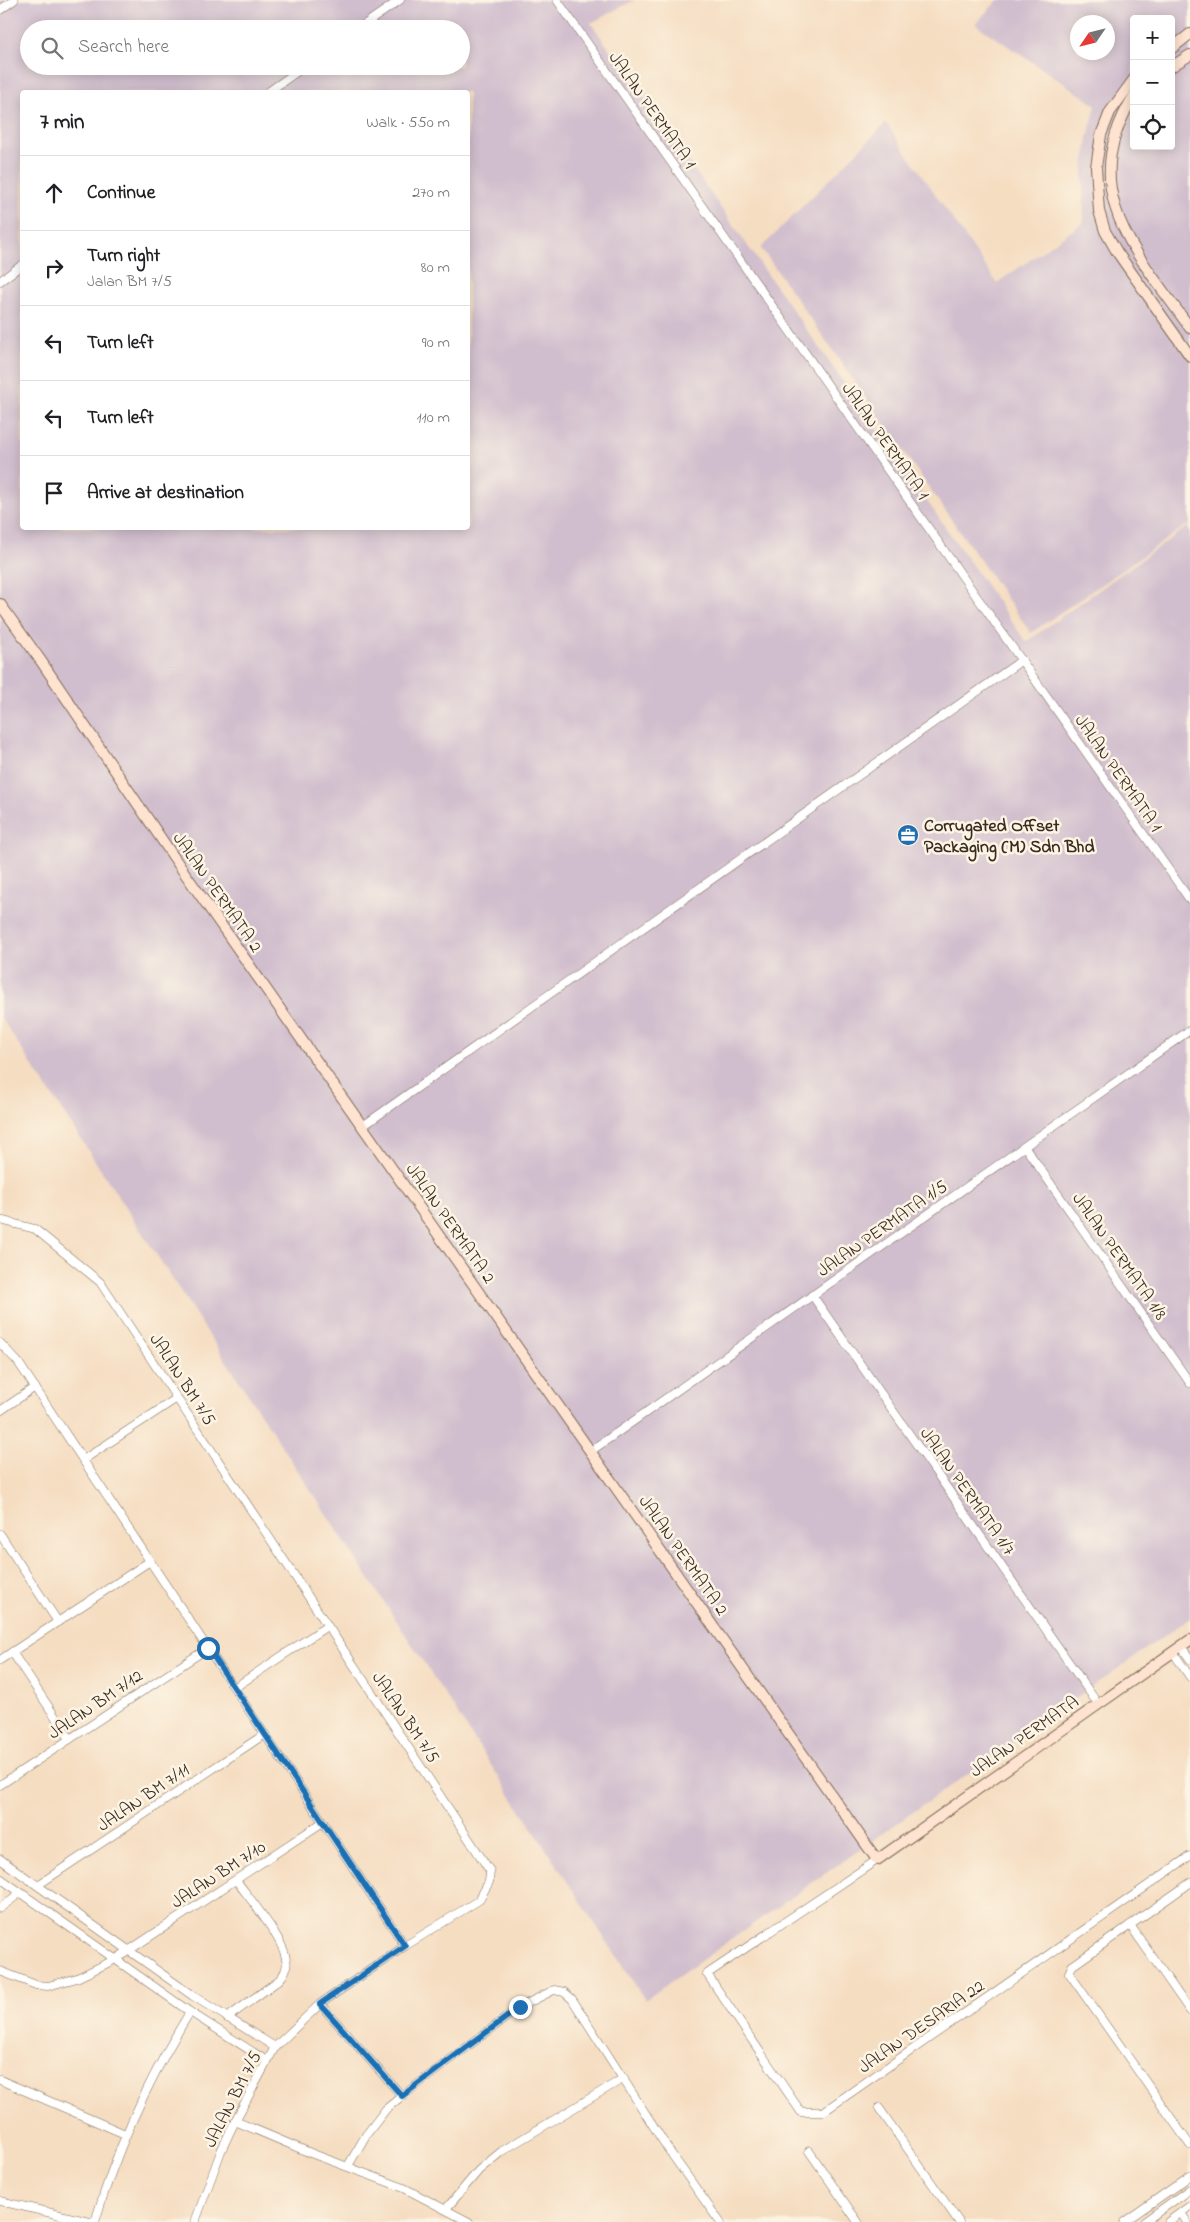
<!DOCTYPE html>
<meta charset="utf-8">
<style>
:root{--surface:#fff;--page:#f6f6f6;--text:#202124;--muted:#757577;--line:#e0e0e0}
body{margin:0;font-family:"Indie Flower",sans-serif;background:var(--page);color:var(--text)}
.controls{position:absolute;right:15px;top:15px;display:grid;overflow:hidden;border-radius:5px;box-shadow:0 2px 12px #0003}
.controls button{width:45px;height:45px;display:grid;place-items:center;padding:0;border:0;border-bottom:1px solid var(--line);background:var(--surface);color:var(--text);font:25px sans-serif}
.compass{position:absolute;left:1070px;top:15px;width:45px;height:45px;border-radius:50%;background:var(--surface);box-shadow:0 2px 12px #0003;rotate:235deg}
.stop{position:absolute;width:15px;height:15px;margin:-11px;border:4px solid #1f6fb2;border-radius:50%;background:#fff}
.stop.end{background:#1f6fb2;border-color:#fff;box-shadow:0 1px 5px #0008}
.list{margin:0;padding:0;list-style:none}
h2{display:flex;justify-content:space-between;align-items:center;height:65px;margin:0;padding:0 20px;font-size:21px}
h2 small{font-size:16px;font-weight:400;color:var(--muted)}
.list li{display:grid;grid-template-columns:32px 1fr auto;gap:15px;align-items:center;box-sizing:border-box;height:75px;padding:0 20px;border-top:1px solid var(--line)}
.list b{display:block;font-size:19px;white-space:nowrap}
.list p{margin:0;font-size:16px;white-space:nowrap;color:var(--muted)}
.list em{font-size:16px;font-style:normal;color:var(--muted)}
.icon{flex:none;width:28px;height:28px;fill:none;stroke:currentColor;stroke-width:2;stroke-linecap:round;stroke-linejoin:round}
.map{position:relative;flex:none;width:1190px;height:2222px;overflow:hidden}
.search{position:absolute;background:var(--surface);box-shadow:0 2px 12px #0003;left:20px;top:20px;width:450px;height:55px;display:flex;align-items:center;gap:12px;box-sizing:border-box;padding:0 18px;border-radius:28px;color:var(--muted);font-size:19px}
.panel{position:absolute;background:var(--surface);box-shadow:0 2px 12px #0003;left:20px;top:90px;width:450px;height:440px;border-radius:5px}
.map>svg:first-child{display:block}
</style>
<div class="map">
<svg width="1190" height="2222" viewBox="0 0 1190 2222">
<rect width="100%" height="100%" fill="#fcf5e5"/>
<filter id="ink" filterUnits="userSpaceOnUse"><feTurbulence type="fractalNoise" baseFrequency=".02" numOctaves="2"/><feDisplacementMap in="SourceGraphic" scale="10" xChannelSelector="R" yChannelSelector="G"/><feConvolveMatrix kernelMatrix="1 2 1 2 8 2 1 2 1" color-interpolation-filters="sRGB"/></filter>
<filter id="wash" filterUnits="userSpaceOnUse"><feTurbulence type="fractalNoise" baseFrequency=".0096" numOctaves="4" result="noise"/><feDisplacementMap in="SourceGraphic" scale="20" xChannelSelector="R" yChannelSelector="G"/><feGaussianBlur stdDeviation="1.12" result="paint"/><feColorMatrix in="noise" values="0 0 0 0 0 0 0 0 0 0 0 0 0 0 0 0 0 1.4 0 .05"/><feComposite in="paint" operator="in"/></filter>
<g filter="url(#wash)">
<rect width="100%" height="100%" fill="#f5ddc1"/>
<!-- industrial -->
<g fill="#d0bdcd" fill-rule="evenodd">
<path d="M 0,0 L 634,0 L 591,23 L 1026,642 L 1187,527 L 1190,532 L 1190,1618 L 645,2000 L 0,1016 ZM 29,29 L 461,29 L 461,66 L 29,66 ZM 22,92 L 468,92 L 468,528 L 22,528 Z"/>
<path d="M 998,0 L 1190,0 L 1190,528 L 1187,525 L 1031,633 L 761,248 L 886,123 L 997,283 L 1084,222 L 1083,173 L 1088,137 L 1096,105 L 975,24 ZM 1134,19 L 1171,19 L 1171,146 L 1134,146 ZM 1078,22 L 1108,22 L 1108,52 L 1078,52 Z"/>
</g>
</g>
<g filter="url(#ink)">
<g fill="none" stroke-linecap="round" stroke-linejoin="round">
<!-- street casing -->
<g stroke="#7c6957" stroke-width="9">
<g id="street">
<polyline points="557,0 1190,900"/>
<polyline points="0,10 14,0"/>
<polyline points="358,29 400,0"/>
<polyline points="268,92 305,66"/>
<polyline points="0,281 22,265"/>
<polyline points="363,1126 1022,660"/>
<polyline points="1025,1147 1190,1383"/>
<polyline points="0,1220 35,1229 100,1282 490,1871 489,1882 479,1900 405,1946 320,2004 275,2047 235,2121 221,2151 195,2222"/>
<polyline points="812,1295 1098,1704"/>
<polyline points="0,1343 18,1362 405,1946"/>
<polyline points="0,1411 35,1387"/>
<polyline points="591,1451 1190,1030"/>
<polyline points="83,1460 177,1398"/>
<polyline points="0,1534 58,1622"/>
<polyline points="1181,1646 1190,1659"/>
<polyline points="12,1652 70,1739"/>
<polyline points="1173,1652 1190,1677"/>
<polyline points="0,1660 150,1561"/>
<polyline points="234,1688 327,1626"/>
<polyline points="0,1785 208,1648"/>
<polyline points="0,1859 193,1996 275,2047"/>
<polyline points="877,1860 707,1974 801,2112 823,2112 1190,1856"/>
<polyline points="0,1878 190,2012 267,2061"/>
<polyline points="1190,1883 1072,1966 1069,1973 1190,2145"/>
<polyline points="38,1885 265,1734"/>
<polyline points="0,1908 20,1893"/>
<polyline points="1130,1925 1190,2011"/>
<polyline points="0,1971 36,1985 48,1986 77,1978 116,1959 323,1822"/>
<polyline points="320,2004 402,2096"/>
<path d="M 227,2018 L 279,1980 C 285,1974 288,1967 286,1959 C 283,1938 249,1898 236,1880"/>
<polyline points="0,2080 125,2134"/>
<polyline points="879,2108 959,2222"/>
<polyline points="235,2121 313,2154 404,2188 469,2222"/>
<polyline points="809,2151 858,2222"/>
<polyline points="348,2166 366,2135 386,2109 402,2096 520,2007 554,1990 564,1992 572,1999 670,2152 720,2222"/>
<polyline points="0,2201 90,2222"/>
<polyline points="446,2209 479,2170 502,2151 624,2078"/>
<polyline points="1181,2213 1187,2222"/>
<path d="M 95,2222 C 117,2147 149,2078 190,2012"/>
<polyline points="1124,2222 1190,2176"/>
<polyline points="1144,2222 1190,2189"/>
<polyline points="1168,2222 1190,2206"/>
</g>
</g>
<!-- secondary casing -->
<g stroke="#7c6957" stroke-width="12">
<g id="secondary">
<polyline points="1171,49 1190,34"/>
<polyline points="1171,67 1190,55"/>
<polyline points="1134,79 1110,112 1101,135 1096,167 1099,211 1105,231 1117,252 1190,356"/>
<path d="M 1134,96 C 1074,191 1137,253 1190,328"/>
<polyline points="0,604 41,661 179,865 877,1860 1190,1640"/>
</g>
</g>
<!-- street -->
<use href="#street" stroke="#fff" stroke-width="8"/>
<!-- secondary -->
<use href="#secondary" stroke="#fee3d1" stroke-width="10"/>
</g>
</g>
<g fill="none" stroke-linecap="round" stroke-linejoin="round" filter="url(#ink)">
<!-- route -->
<polyline stroke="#1f6fb2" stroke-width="6" points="208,1648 405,1946 320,2004 402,2096 520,2007"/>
</g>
<!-- icons -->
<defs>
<g id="office-disc" transform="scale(1.125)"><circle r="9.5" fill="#1f6fb2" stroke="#fcf5e5"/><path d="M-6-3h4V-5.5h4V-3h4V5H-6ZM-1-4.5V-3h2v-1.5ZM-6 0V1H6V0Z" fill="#fff"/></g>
</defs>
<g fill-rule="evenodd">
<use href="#office-disc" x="908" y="835"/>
</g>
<g text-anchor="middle" stroke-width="5" stroke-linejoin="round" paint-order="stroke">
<!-- street labels -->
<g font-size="18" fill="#3b2a1e" stroke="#fcf5e5">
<text transform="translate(653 110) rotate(55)" y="6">JALAN PERMATA 1</text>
<text transform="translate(886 441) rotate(55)" y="6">JALAN PERMATA 1</text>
<text transform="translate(1119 773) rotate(55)" y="6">JALAN PERMATA 1</text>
<text transform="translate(218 892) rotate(55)" y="6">JALAN PERMATA 2</text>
<text transform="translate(451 1223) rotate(55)" y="6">JALAN PERMATA 2</text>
<text transform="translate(882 1228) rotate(-35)" y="6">JALAN PERMATA 1/5</text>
<text transform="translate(1120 1256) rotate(55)" y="6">JALAN PERMATA 1/8</text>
<text transform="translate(183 1379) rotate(57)" y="6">JALAN BM 7/5</text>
<text transform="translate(968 1491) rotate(55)" y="6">JALAN PERMATA 1/7</text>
<text transform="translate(684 1555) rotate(55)" y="6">JALAN PERMATA 2</text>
<text transform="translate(95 1704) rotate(-34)" y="6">JALAN BM 7/12</text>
<text transform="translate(406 1717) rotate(56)" y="6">JALAN BM 7/5</text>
<text transform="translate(1024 1736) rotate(-35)" y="6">JALAN PERMATA</text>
<text transform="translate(143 1797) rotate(-34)" y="6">JALAN BM 7/11</text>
<text transform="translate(218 1874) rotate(-33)" y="6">JALAN BM 7/10</text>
<text transform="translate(921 2026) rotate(-35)" y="6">JALAN DESARIA 22</text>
<text transform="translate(232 2099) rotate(-63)" y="6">JALAN BM 7/5</text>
</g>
<!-- poi labels -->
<g font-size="18" font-weight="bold" fill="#3b2a1e" stroke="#fcf5e5" text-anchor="start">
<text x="924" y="831">Corrugated Offset<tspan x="924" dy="21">Packaging (M) Sdn Bhd</tspan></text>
</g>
</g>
</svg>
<div class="controls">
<button>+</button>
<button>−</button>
<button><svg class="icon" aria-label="locate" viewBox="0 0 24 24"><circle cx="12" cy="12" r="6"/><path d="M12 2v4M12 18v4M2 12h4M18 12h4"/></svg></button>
</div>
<svg class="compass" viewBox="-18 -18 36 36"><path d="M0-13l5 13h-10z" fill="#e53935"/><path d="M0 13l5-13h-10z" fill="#757577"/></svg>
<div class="stop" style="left:208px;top:1648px"></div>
<div class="stop end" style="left:520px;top:2007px"></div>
<div class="search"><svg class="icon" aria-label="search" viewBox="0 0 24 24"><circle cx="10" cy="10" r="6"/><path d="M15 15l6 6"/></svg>Search here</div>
<section class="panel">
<h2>7 min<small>Walk · 550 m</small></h2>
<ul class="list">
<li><svg class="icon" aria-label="ahead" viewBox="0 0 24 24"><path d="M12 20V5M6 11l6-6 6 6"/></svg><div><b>Continue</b></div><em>270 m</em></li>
<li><svg class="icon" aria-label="right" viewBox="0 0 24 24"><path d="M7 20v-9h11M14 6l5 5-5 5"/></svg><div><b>Turn right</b><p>Jalan BM 7/5</p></div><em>80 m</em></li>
<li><svg class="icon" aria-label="left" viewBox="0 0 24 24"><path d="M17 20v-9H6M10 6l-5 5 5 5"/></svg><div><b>Turn left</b></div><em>90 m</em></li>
<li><svg class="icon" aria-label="left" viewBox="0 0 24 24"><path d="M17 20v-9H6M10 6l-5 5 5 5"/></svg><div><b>Turn left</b></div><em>110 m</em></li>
<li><svg class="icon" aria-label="arrive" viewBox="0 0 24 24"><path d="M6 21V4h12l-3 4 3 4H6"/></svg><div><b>Arrive at destination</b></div></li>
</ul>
</section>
</div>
